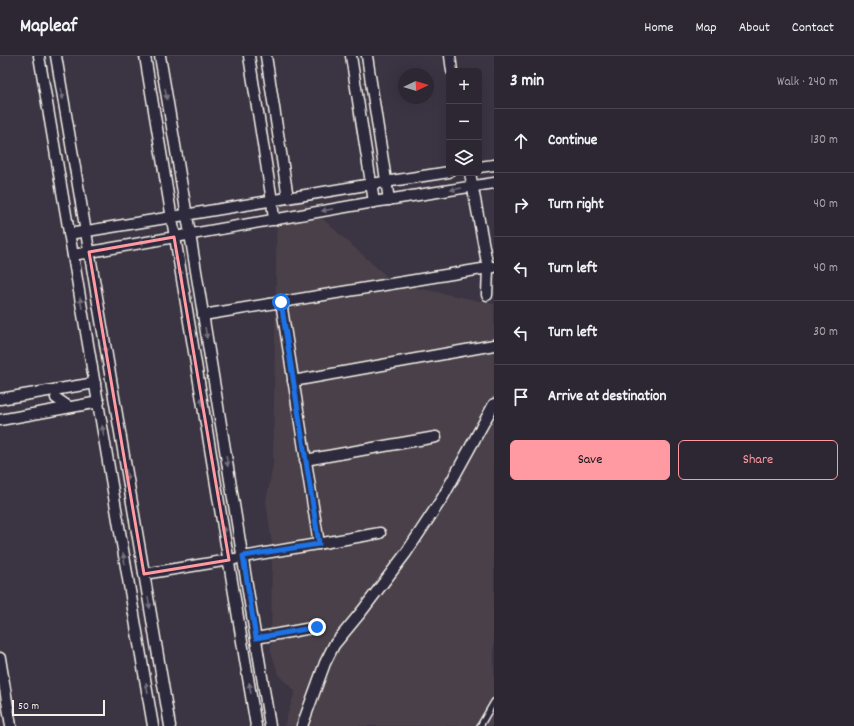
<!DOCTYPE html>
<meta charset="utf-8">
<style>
:root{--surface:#2c2732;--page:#342f3a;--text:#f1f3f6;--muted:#a6a5ac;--line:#48444d;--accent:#ff9aa2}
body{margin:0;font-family:Dekko,sans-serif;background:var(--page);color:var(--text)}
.controls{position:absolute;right:12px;top:12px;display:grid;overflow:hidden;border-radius:6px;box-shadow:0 4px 16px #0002}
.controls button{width:36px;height:36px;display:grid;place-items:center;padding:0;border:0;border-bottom:1px solid var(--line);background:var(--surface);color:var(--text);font:20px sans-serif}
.compass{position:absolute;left:398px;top:12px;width:36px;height:36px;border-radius:50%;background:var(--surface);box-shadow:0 4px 16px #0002;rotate:86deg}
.scale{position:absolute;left:12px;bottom:10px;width:93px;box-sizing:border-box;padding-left:4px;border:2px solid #f4f1e8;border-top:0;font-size:11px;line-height:14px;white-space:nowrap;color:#f4f1e8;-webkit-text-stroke:3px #2f2a3d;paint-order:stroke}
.stop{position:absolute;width:12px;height:12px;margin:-9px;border:3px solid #1a73e8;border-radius:50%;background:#fff}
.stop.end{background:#1a73e8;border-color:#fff;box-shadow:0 1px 4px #0008}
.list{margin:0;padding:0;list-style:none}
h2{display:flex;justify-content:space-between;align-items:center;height:52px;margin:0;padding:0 16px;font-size:17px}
h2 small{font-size:13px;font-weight:400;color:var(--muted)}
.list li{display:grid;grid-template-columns:26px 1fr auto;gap:12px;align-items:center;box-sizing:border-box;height:64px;padding:0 16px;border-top:1px solid var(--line)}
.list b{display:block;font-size:15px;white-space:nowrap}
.list em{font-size:13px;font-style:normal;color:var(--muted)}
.actions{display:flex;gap:8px;padding:12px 16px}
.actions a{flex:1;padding:9px 0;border:1px solid var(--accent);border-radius:6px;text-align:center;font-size:14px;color:var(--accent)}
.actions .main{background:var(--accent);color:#111}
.icon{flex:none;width:22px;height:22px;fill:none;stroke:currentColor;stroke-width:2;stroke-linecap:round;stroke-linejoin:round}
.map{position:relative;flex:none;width:494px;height:670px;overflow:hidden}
header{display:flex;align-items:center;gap:24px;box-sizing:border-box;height:56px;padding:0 20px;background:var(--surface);border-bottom:1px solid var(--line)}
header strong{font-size:19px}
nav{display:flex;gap:22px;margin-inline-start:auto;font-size:14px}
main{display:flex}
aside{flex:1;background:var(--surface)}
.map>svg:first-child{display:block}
</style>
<header>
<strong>Mapleaf</strong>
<nav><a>Home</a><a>Map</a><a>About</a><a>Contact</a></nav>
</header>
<main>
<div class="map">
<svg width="494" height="670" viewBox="0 0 494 670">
<rect width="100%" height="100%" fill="#3b3443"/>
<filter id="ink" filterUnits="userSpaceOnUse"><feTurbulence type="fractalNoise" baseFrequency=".025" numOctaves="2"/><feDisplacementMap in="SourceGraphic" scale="8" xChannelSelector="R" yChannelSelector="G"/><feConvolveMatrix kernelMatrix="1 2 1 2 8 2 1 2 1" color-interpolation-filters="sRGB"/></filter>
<g filter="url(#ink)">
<!-- built -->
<polygon fill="#4a404a" points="285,129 394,227 494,248 494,670 284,670 295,635 279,620 271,596 272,488 266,446 273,409 277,137"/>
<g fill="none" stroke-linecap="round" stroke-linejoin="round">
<!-- service casing -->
<g stroke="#f4f1e8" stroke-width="8">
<polyline id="service" points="480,670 494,646"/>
</g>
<!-- minor casing -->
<g stroke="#f4f1e8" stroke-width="13">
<g id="minor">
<polyline points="39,0 153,670"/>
<polyline points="56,0 170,670"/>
<polyline points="145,0 256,670"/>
<polyline points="160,0 190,178 270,670"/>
<polyline points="249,0 272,145 274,164"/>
<polyline points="266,0 288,142"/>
<polyline points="351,0 374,146"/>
<polyline points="367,0 389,144"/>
<polyline points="450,0 452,15"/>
<polyline points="479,111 494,109"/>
<polyline points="470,117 488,212 487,239"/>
<polyline points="69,178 372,128 449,116"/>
<polyline points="73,199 374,146 494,127"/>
<polyline points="281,246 319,488"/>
<polyline points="203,259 494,211"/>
<polyline points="293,325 494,289"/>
<polyline points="56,342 69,351"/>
<polyline points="0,343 95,327"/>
<polyline points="0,364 99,346"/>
<polyline points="305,404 436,381"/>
<polyline points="243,501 380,477"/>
<polyline points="144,518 235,503"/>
<polyline points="256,582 317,571"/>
<polyline points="0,602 11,670"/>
<polyline points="302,670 325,607 334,589 362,555 406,497 443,441 494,348"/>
</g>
</g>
<!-- service -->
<use href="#service" stroke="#2f2a3d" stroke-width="5"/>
<!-- minor -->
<use href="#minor" stroke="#2f2a3d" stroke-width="10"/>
</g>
<!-- one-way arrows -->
<defs><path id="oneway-solid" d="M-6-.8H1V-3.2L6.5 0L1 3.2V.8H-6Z"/></defs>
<g fill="#747079">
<use href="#oneway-solid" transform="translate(62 38) rotate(80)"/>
<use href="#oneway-solid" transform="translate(166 38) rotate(80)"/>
<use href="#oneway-solid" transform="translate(456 133) rotate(170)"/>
<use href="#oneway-solid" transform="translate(327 154) rotate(170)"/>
<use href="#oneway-solid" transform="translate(144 186) rotate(170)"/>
<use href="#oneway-solid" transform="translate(181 219) rotate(-100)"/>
<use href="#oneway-solid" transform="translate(81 247) rotate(-100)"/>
<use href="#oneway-solid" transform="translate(206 277) rotate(81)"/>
<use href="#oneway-solid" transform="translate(105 291) rotate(80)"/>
<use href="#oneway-solid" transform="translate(202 347) rotate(-100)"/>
<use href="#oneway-solid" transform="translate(103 375) rotate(-99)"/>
<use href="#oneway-solid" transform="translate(227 405) rotate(81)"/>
<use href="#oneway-solid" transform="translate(127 419) rotate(80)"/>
<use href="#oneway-solid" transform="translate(224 476) rotate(-100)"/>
<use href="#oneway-solid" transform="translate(124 503) rotate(-99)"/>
<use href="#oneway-solid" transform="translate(149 547) rotate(80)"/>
<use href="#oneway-solid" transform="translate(147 632) rotate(-100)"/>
<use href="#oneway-solid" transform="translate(250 632) rotate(-99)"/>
</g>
</g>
<g fill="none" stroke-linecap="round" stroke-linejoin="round" filter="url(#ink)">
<!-- route -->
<polyline stroke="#1a73e8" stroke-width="5" points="281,246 319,488 243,500 256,582 317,571"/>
</g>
<!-- marked area -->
<path fill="none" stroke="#ff9aa2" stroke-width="3" stroke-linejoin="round" d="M 174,181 L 229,504 L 144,518 L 89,196 Z"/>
</svg>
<div class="controls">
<button>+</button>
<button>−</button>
<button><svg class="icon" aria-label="layers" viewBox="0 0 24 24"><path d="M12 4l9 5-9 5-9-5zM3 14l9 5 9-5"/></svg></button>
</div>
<svg class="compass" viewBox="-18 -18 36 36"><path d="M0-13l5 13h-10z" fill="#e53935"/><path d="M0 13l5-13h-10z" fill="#a6a5ac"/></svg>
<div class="scale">50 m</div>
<div class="stop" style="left:281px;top:246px"></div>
<div class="stop end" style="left:317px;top:571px"></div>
</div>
<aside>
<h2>3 min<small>Walk · 240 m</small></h2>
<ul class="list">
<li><svg class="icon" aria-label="ahead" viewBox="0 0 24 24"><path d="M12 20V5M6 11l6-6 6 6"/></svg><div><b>Continue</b></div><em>130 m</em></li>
<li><svg class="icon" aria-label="right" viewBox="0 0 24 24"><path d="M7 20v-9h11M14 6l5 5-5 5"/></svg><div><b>Turn right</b></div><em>40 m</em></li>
<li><svg class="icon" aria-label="left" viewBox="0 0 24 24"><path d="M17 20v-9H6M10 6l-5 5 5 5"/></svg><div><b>Turn left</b></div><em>40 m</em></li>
<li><svg class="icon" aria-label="left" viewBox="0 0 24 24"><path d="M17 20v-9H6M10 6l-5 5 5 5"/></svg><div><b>Turn left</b></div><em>30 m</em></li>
<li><svg class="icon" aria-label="arrive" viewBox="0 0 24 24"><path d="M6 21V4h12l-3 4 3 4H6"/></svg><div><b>Arrive at destination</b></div></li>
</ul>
<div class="actions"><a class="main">Save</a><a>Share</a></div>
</aside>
</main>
